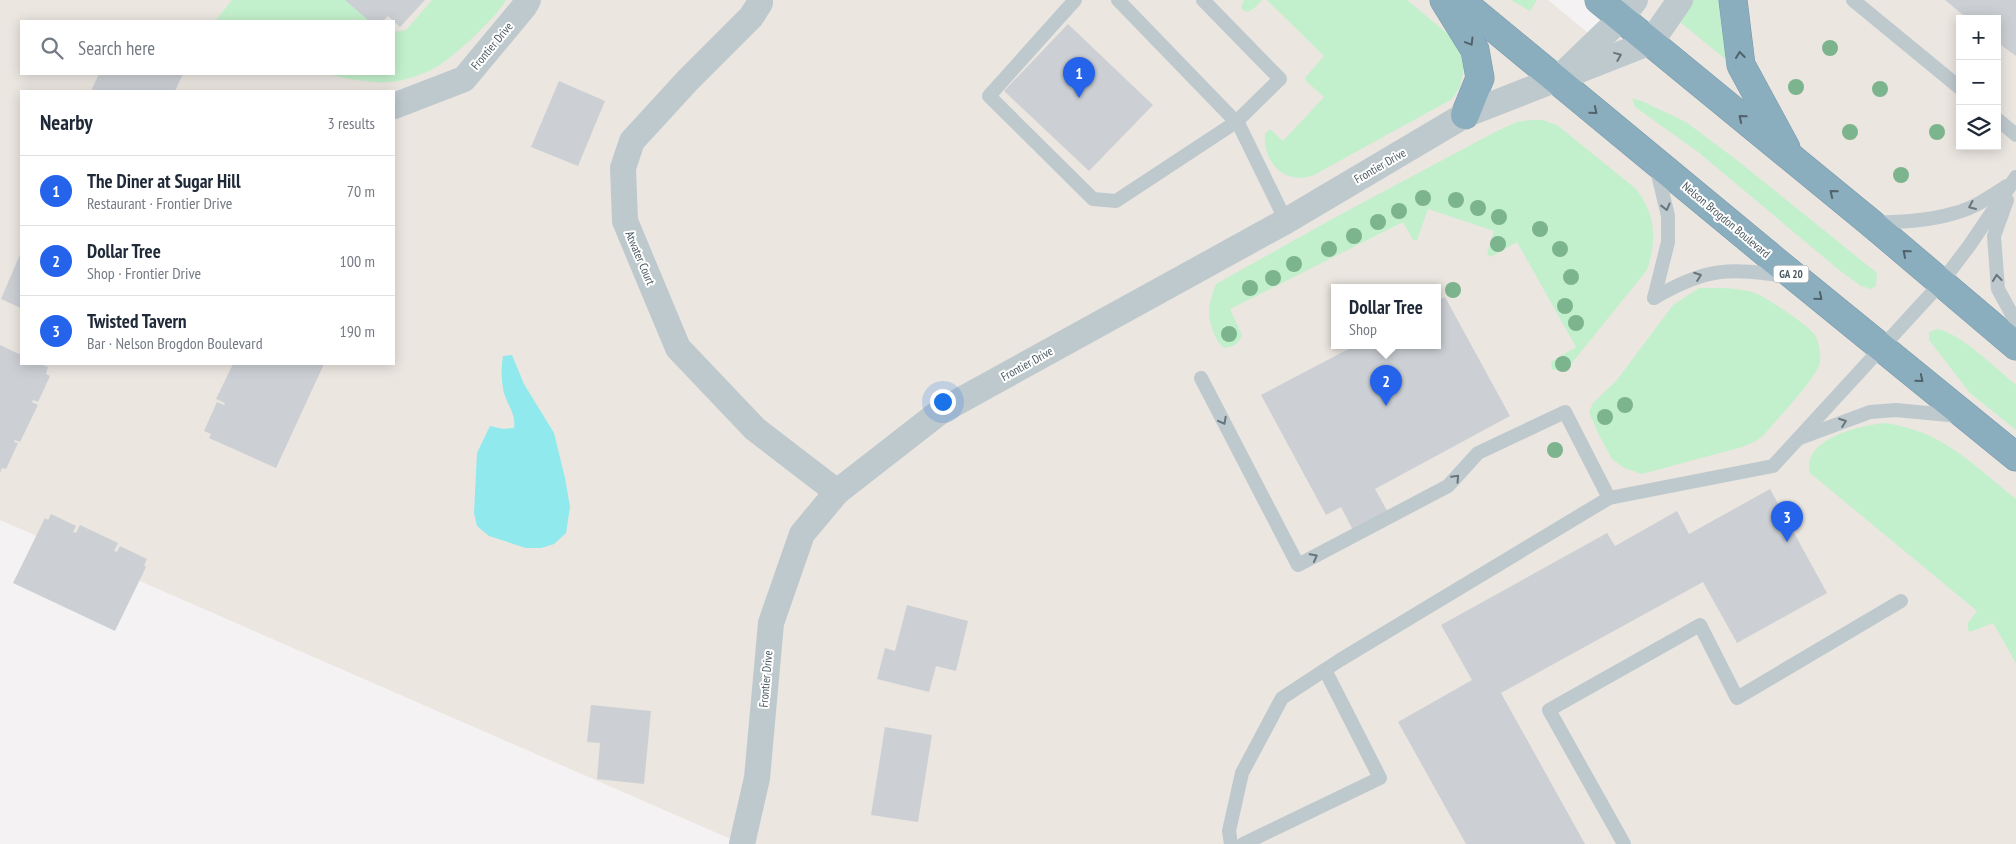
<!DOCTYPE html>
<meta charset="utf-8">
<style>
:root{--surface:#fff;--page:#f6f6f7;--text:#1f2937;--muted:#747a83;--line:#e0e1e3;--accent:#2563eb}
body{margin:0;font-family:"PT Sans Narrow",sans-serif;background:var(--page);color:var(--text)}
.controls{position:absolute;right:15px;top:15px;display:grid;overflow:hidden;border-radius:0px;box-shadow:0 2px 12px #0003}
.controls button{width:45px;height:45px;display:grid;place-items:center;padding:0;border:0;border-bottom:1px solid var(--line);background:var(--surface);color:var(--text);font:25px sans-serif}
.you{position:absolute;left:942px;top:401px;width:18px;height:18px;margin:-12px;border:4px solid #fff;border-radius:50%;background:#1a73e8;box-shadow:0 0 0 8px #1a73e833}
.badge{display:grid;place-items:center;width:32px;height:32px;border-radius:50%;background:var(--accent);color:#fff;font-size:16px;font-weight:700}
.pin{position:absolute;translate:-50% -41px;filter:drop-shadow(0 1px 2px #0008)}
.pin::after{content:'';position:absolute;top:26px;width:18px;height:15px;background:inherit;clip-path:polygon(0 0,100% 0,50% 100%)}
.popup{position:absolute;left:1331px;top:284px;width:110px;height:65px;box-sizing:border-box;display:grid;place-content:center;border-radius:0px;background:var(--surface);filter:drop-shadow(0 1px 4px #0005);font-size:16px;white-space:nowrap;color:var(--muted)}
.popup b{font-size:19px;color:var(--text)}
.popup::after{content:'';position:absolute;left:50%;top:100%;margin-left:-10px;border:10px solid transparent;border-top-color:var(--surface)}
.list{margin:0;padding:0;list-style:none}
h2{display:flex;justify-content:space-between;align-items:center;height:65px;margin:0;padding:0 20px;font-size:21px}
h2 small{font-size:16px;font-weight:400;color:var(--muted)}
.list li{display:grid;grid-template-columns:32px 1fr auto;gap:15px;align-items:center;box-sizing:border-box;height:70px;padding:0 20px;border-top:1px solid var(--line)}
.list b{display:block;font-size:19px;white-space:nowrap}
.list p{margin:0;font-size:16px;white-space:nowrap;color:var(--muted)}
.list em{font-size:16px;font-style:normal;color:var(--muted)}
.icon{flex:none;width:28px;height:28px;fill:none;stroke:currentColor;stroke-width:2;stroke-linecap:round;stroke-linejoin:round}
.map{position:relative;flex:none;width:2016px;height:844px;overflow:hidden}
.search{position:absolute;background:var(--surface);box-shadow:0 2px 12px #0003;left:20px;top:20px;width:375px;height:55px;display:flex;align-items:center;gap:12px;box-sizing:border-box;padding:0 18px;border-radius:0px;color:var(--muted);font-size:19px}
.panel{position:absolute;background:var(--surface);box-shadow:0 2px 12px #0003;left:20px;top:90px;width:375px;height:275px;border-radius:0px}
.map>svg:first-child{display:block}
</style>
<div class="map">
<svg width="2016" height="844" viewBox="0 0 2016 844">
<rect width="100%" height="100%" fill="#f4f2f2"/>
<!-- commercial -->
<path fill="#ebe6e0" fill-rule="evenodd" d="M 0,0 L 1548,0 L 1599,42 L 1634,0 L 2016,0 L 2016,844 L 742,844 L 0,520 ZM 1960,19 L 1997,19 L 1997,146 L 1960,146 ZM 21,21 L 394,21 L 394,74 L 21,74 ZM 21,91 L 394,91 L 394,364 L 21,364 ZM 1335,287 L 1437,287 L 1437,345 L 1335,345 Z"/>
<!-- green -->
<g fill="#c3f0cc">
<polygon points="232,0 345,0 370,21 215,21"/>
<path d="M 432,0 L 506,0 C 497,17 449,62 431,70 C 420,75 403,81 391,82 C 373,84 344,78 327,74 L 394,74 L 394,32 L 406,30 Z"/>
<path d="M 1244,0 L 1262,0 C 1256,6 1248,18 1241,7 Z"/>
<path d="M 1267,0 L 1407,0 L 1454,39 L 1462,52 L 1464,67 L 1460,87 L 1452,99 L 1445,103 L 1314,175 C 1285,186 1263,163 1265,134 L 1270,129 L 1283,141 L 1324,97 L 1306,81 L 1305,78 L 1324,56 Z"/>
<polygon points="1511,0 1537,0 1530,11"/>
<polygon points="1691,0 1722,0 1727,58 1724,58 1680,22"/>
<polygon points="1632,98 1644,102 1686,122 1738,161 1877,273 1876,286 1871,289 1861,286 1839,270 1698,152 1635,107"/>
<path d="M 1530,120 L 1543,120 L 1557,125 L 1635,188 C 1656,213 1657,240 1647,270 L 1567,369 L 1563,372 L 1552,369 L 1551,362 L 1576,347 L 1517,242 L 1491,257 L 1487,254 L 1494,231 L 1428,209 L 1417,240 L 1413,240 L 1403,222 L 1230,309 L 1242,335 C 1239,344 1234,346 1225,348 C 1219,345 1218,341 1215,336 C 1206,315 1208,305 1216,284 L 1345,212 L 1497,131 L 1517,122 Z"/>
<path d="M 1699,288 C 1716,288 1735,287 1752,292 C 1764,295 1809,326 1815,335 C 1819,341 1821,355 1820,362 C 1818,377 1776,420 1764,435 L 1756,441 L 1742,447 L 1642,474 L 1624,468 L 1612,459 L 1598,433 L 1589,412 L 1593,403 L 1616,381 L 1673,305 Z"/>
<path d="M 1938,329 C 1961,334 1997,369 2016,385 L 2016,430 L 1970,393 L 1929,340 L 1929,332 Z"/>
<path d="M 1885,423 C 1943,431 1972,464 2016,499 L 2016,663 L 1993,623 L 1970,632 L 1968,630 L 1968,623 L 1977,611 L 1810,473 C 1801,439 1861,425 1885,423 Z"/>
</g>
<!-- water -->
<path fill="#90e9ec" d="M 512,355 L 524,384 L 554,433 L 565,478 L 570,507 L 566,533 L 554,544 L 541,548 L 526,548 L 489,536 L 477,526 L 474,513 L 477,453 L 490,426 L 503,429 L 514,428 C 516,414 508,406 504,393 C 501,380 501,369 503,356 Z"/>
<!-- building -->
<g fill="#ccd0d4">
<polygon points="345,0 425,0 400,27 388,16 383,21 369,21"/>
<polygon points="1945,0 2016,0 2016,56 1997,42 1997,19 1968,19"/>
<polygon points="1068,24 1153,105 1089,171 1004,91"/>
<polygon points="99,74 183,74 175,91 91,91"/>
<polygon points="559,81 605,101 578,166 531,147"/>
<polygon points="21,252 21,308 1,299"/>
<polygon points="1445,297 1510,416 1375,489 1389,514 1354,532 1341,507 1326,515 1261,395 1356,345 1437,345 1437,301"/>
<polygon points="0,345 21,355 21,364 41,364 48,367 46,374 50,376 38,402 33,400 32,402 38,405 20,442 15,440 14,442 18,443 6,469 2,468 0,473"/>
<polygon points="233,364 324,364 276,468 209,438 211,434 204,431 217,402 224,405 225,403 216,399"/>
<polygon points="1770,489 1827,593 1737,643 1703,582 1501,693 1585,844 1466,844 1398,722 1472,680 1441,625 1607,533 1615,546 1677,511 1689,534"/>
<polygon points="51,514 76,526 73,532 76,533 80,525 118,543 114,551 117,552 120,546 147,559 144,565 146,567 115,631 13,583 45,518 48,520"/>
<polygon points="907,605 968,621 956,671 936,666 929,692 877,679 885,648 895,651"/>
<polygon points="591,705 651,711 644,784 597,779 600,743 587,742"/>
<polygon points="885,727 932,735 918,822 871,815"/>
</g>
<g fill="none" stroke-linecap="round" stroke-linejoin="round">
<!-- highway casing -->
<g stroke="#7699ab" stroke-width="29">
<g id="highway">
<polyline points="1444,0 1475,50 1480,78 1465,115"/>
<polyline points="1460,0 1795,277 2016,457"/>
<polyline points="1599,0 1871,223 2016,346"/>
<polyline points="1733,0 1741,65 1786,148"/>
</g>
</g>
<!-- lane -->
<g stroke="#bec9ce" stroke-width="14">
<polyline points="1075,0 989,96 1093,199 1116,201 1236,122 1280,79 1203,0"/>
<polyline points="1118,0 1239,125 1286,221"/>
<polyline points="1853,0 1960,88"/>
<polyline points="1997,119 2016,135"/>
<polyline points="2007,200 1994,236 1998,289 2016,322"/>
<path d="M 1873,223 C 1900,222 1929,221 1955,213 C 1974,208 1990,197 2007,186"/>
<path d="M 1654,298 C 1707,267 1728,268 1788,276"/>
<polyline points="1654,298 1668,242 1668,216 1656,166"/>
<polyline points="1201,378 1298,565 1448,486 1478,453 1565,412 1609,498 1773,466 1941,283 1969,246 2016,177"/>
<polyline points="1800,438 1870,412 1896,410 1959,416"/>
<polyline points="1231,844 1229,831 1242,773 1282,698 1340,660 1609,498"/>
<polyline points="1243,844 1380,778 1325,670"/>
<polyline points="1624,844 1549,710 1700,625 1737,698 1901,601"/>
</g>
<!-- street -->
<g stroke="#bec9ce" stroke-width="26">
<polyline points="760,0 760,3 751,17 688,80 632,141 623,168 625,221 678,348 755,429 837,492"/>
<polyline points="1566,71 1621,18 1635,0"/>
<polyline points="394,106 464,79 524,7 528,0"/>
<polyline points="742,844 757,778 771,623 802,534 837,492 941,411 1286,221 1465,115 1651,42 1680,0"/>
</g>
<!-- highway -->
<use href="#highway" stroke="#8baebf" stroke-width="28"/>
</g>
<!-- trees -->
<g fill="#7cb48d">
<circle cx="1830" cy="48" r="8"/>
<circle cx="1796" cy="87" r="8"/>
<circle cx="1880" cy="89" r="8"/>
<circle cx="1850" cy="132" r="8"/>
<circle cx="1937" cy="132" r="8"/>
<circle cx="1901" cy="175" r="8"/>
<circle cx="1423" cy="198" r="8"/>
<circle cx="1456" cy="200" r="8"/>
<circle cx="1478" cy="208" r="8"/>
<circle cx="1399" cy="211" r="8"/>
<circle cx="1499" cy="217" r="8"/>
<circle cx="1378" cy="222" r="8"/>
<circle cx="1540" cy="229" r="8"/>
<circle cx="1354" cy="236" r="8"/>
<circle cx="1498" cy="244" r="8"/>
<circle cx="1329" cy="249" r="8"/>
<circle cx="1560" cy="249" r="8"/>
<circle cx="1294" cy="264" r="8"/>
<circle cx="1571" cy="277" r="8"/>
<circle cx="1273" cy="278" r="8"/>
<circle cx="1250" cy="288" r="8"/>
<circle cx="1453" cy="290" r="8"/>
<circle cx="1565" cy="306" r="8"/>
<circle cx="1576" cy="323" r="8"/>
<circle cx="1229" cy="334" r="8"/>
<circle cx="1563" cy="364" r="8"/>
<circle cx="1625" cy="405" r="8"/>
<circle cx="1605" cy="417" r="8"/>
<circle cx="1555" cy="450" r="8"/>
</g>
<!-- one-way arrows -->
<defs><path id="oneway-chevron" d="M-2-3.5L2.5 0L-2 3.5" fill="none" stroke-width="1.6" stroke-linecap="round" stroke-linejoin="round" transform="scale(1.25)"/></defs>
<g stroke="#50626a">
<use href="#oneway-chevron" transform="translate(1470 42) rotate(59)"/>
<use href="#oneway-chevron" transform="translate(1740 55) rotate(-97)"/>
<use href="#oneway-chevron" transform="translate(1594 111) rotate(39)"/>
<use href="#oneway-chevron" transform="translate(1742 118) rotate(-140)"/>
<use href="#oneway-chevron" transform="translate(1833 193) rotate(-141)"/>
<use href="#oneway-chevron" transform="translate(1906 253) rotate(-139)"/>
<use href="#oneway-chevron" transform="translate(1819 297) rotate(39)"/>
<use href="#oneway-chevron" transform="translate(1920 379) rotate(39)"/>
</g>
<g stroke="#67757c">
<use href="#oneway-chevron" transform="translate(1618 56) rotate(-22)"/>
<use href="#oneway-chevron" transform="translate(1972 206) rotate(156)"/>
<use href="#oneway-chevron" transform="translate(1666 207) rotate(76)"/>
<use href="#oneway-chevron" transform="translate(1698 276) rotate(-20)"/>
<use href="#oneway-chevron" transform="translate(1997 278) rotate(-96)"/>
<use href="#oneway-chevron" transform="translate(1223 421) rotate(62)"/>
<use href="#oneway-chevron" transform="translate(1843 422) rotate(-20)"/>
<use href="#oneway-chevron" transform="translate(1456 478) rotate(-47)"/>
<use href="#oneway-chevron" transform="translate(1314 557) rotate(-28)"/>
</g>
<g text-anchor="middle" stroke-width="4" stroke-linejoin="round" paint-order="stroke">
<!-- shield labels -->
<rect fill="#fff" stroke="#808b90" stroke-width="1" x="1773.5" y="265.5" width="35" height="17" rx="4"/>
<g font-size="11" font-weight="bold" fill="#4a5960">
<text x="1791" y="278">GA 20</text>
</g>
<!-- street labels -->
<g font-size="12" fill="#4a5960" stroke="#fff">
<text transform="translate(492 46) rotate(-50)" y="4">Frontier Drive</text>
<text transform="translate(1380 166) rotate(-30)" y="4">Frontier Drive</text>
<text transform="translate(1726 220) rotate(40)" y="4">Nelson Brogdon Boulevard</text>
<text transform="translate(640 258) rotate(67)" y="4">Atwater Court</text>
<text transform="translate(1027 364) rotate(-29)" y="4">Frontier Drive</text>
<text transform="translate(766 679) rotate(-85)" y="4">Frontier Drive</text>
</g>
</g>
</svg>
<div class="controls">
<button>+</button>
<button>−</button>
<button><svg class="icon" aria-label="layers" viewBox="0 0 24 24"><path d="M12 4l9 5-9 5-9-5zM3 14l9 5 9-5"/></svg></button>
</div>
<div class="you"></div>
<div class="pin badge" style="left:1079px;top:98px">1</div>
<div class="pin badge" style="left:1386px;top:406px">2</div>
<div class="popup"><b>Dollar Tree</b>Shop</div>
<div class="pin badge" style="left:1787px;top:542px">3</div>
<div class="search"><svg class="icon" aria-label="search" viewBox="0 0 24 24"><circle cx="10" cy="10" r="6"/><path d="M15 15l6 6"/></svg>Search here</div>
<section class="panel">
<h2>Nearby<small>3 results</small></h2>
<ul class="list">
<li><span class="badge">1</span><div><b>The Diner at Sugar Hill</b><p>Restaurant · Frontier Drive</p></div><em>70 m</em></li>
<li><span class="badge">2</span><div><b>Dollar Tree</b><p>Shop · Frontier Drive</p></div><em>100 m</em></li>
<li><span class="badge">3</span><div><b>Twisted Tavern</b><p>Bar · Nelson Brogdon Boulevard</p></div><em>190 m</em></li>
</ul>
</section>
</div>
